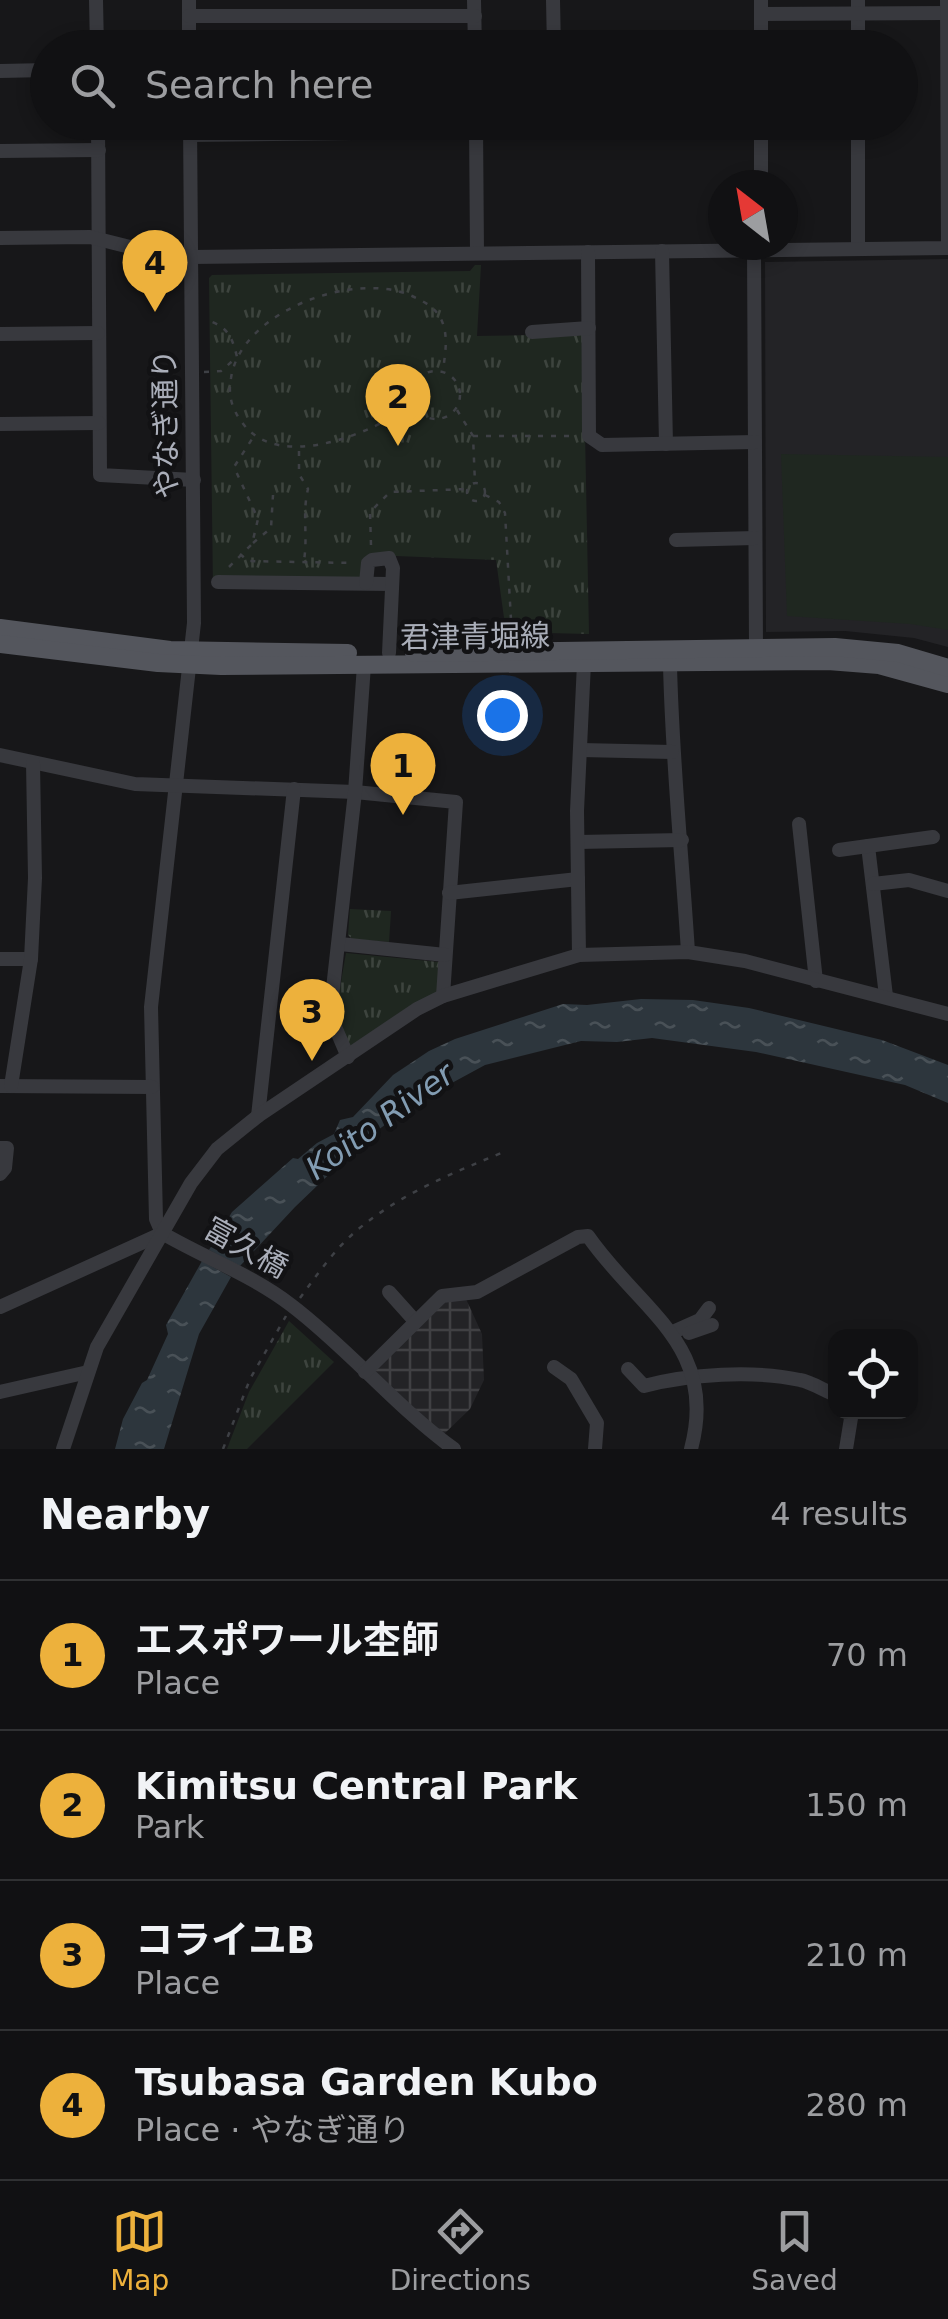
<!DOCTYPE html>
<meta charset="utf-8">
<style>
:root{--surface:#111113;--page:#1e1f21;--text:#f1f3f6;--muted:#9c9da0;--line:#303133;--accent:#edb13c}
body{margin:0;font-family:"DejaVu Sans","Noto Sans JP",sans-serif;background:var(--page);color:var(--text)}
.controls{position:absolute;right:30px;bottom:30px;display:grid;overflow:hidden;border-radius:20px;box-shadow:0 5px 15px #0003}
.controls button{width:90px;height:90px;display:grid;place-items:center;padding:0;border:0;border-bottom:2px solid var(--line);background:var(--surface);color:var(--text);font:50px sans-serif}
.compass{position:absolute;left:708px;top:170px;width:90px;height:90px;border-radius:50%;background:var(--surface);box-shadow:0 5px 15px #0003;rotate:329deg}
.you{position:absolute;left:502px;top:715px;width:35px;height:35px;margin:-25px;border:8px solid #fff;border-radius:50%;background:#1a73e8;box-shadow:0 0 0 15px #1a73e833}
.badge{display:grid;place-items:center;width:65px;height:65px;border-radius:50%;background:var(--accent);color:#111;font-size:32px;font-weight:700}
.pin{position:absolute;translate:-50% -82px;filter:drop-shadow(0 2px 5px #0008)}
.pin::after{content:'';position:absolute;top:52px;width:35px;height:30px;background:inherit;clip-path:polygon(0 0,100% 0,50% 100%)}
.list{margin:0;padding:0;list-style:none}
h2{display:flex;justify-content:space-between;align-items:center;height:130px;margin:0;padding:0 40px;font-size:42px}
h2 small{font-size:32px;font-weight:400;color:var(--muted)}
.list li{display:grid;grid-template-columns:65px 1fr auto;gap:30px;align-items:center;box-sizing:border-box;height:150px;padding:0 40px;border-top:2px solid var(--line)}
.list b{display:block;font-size:38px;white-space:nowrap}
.list p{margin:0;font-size:32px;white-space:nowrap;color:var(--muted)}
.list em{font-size:32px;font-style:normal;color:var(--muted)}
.icon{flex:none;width:55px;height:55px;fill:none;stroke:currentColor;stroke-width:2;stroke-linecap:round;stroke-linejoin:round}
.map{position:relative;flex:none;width:948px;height:1449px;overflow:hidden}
.search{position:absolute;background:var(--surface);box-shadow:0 5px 15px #0003;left:30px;right:30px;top:30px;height:110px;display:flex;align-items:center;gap:25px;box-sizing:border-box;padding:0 35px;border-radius:55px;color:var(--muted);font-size:38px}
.sheet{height:730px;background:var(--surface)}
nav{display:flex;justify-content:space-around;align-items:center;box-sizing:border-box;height:140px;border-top:2px solid var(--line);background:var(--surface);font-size:28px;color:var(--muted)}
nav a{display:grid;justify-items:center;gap:5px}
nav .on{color:var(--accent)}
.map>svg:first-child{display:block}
</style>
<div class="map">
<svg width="948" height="1449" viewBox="0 0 948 1449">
<defs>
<pattern id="industrial-grid" width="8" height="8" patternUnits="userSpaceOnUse" patternTransform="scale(2.5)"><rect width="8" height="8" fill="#232326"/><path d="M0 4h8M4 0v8" fill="none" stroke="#404043"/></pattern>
<pattern id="grass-tufts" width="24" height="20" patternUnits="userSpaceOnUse" patternTransform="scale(2.5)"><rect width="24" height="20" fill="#1f2720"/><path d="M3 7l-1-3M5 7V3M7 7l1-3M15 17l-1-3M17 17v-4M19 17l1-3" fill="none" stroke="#3d443e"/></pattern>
<pattern id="water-ripples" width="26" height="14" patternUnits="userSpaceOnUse" patternTransform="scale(2.5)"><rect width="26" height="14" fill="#2d363d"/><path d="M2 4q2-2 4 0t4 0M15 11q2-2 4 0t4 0" fill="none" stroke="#495157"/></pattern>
</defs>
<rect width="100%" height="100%" fill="#171719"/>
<!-- built -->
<polygon fill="#232326" points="948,259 948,647 914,638 845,631 766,632 765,262"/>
<!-- industrial -->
<polygon fill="url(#industrial-grid)" points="466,1299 482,1334 484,1380 470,1409 444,1434 397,1397 375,1373 374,1366 443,1301"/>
<!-- grass -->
<g fill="url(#grass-tufts)">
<polygon points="475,265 481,265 477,336 583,334 589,634 506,632 496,560 372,555 361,588 213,587 209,278 212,275 470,271"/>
<polygon points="350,909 391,911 389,942 352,939 348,935"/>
<polygon points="346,953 439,962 439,990 355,1048 348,1045 335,1017"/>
<polygon points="289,1321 334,1362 247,1449 227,1449 249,1392"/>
</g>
<!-- pitch -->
<polygon fill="#1f2720" points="781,454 948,457 948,630 910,624 787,616"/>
<!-- water -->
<g fill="url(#water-ripples)">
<polygon points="641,999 693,1000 749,1008 882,1040 948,1065 948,1103 905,1085 756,1052 652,1038 617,1042 581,1041 485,1065 450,1084 434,1089 367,1138 295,1207 240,1266 209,1250 232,1212 293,1158 298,1159 317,1143 334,1134 340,1120 353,1117 393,1075 429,1051 455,1039 563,1004 587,1005"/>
<polygon points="202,1261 231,1277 199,1334 164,1449 115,1449 123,1419 142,1383 147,1380 168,1334 166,1325"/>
</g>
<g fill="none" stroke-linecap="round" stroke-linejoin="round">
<!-- path -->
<g stroke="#3e4045" stroke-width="2.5" stroke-dasharray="5 8" stroke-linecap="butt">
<circle cx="436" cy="395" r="24"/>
<path d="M 204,372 L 221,371 L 237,357 C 232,336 227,326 206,320"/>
<path d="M 413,404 C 373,433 277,474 241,421 C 231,407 228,394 231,378 C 241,311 355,270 412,296 C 423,301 435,307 441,319 C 449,336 445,353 443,371"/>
<polyline points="457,410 473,436 475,483"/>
<polyline points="473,436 577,436"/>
<path d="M 299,451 L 299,474 L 308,489 C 302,513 308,536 304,560"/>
<circle cx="476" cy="492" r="9"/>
<polyline points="485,495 499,502 505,513 512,638"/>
<polyline points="253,543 271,528 273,495"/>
<polyline points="371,545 370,512 390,492 467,489"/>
<polyline points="240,554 248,561 353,563"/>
<polyline points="229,567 252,544 258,519 234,467 254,436"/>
<path d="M 300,1298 C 317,1275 334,1250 355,1232 C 399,1194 453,1173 506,1151"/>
<polyline points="223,1449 250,1379 286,1316"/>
</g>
<!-- minor -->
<g stroke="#38393e" stroke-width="14">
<polyline points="96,0 97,48"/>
<polyline points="189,0 189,48"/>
<polyline points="474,0 475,48"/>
<polyline points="553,0 554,48"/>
<polyline points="858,0 858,48"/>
<polyline points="761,14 947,13"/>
<polyline points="189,16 475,16"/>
<polyline points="554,45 761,44"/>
<polyline points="761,48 761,0"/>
<polyline points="0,71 48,70"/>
<polyline points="98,122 100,475 194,480"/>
<path d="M 190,122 L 194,623 L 151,1007 L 156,1219 L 162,1233 C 205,1258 252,1275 291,1305 C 349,1349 395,1406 454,1449"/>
<polyline points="761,122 761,185"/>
<polyline points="858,122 858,249"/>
<polyline points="476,124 477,253"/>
<polyline points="190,135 761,128"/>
<polyline points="0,151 99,150"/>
<polyline points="0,238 90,237 154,253 191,257 948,248 947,0"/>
<polyline points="754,250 756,648"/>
<polyline points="662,251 666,444"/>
<polyline points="588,252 589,436 602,445 755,442"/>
<polyline points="532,332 589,328"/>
<polyline points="0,334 98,333"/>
<polyline points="0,424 99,423"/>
<polyline points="676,540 755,538"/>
<polyline points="218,582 392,584"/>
<polyline points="366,583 368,563 372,560 389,558 393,568 389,653"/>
<path d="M 670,664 C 672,760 682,856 688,952"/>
<polyline points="581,750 672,752"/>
<polyline points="0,755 135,784 355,792 456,802 443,996"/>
<polyline points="799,824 816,981"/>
<polyline points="578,842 682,840"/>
<polyline points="868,846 886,996"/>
<polyline points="839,850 933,837"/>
<polyline points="873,884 909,880 948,891"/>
<polyline points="449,893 578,879"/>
<polyline points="340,944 445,955"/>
<polyline points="579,955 577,811 584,663"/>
<polyline points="0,959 31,959"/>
<polyline points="348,1057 330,1015 355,792 364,665"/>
<polyline points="0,1086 152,1087"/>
<polyline points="11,1086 31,959 35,878 33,763"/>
<polyline points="258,1116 294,789"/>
<polyline points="0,1148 7,1148 5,1168 0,1174"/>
<polyline points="389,1292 415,1321"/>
<polyline points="0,1307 161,1234"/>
<polyline points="673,1332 700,1320 709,1308"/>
<polyline points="689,1333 712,1325"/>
<polyline points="554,1367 571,1379 597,1423 595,1449"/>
<path d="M 628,1369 L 644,1386 C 689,1374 754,1370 800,1380 C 812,1382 824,1391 836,1395"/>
<path d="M 365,1372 L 442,1296 L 477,1292 L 578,1237 L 588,1236 C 639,1310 719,1345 691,1449"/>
<polyline points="0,1392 88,1372"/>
<polyline points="63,1449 97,1347 191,1183 217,1149 258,1116 417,1009 443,996 579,955 688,952 745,961 948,1014"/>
<polyline points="846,1449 852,1412"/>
</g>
<!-- major -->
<g stroke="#54565d" stroke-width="18">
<polyline points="0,628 170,650 348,653"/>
<polyline points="0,644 158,663 221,666 828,661 879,665 948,684"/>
<polyline points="414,653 835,647 898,653 948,668"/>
</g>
</g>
<g text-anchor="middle" stroke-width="9" stroke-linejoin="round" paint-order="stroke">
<!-- street labels -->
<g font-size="30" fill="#aaaeb9" stroke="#121214">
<text transform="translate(166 424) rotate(-91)" y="10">やなぎ通り</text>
<text transform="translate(475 637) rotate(-1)" y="10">君津青堀線</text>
<text transform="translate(246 1248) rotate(29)" y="10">富久橋</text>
</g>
<!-- water labels -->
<g font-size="32" font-style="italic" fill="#829cb2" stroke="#121214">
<text transform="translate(380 1121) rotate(-36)" y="11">Koito River</text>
</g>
</g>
</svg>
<div class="controls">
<button><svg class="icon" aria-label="locate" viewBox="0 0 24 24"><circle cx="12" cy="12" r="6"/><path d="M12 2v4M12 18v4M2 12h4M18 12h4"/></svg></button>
</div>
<svg class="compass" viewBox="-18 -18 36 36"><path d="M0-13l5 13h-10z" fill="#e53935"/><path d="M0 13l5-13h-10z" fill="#9c9da0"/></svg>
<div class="you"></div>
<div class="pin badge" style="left:403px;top:815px">1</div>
<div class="pin badge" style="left:398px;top:446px">2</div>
<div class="pin badge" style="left:312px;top:1061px">3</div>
<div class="pin badge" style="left:155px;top:312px">4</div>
<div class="search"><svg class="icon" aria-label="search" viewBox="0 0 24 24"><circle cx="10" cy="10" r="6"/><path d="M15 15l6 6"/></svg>Search here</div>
</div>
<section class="sheet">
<h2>Nearby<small>4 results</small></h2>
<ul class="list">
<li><span class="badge">1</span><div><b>エスポワール杢師</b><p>Place</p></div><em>70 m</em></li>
<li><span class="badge">2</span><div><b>Kimitsu Central Park</b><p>Park</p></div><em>150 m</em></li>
<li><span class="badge">3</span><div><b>コライユB</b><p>Place</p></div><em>210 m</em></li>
<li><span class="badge">4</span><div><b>Tsubasa Garden Kubo</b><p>Place · やなぎ通り</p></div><em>280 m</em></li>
</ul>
</section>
<nav>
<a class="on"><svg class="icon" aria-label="map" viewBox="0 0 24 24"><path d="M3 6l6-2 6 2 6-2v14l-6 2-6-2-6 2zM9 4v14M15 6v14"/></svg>Map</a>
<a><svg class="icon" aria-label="directions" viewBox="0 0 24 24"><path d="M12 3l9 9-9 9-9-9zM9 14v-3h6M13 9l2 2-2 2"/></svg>Directions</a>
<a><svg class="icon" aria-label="saved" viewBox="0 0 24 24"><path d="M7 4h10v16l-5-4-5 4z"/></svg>Saved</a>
</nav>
